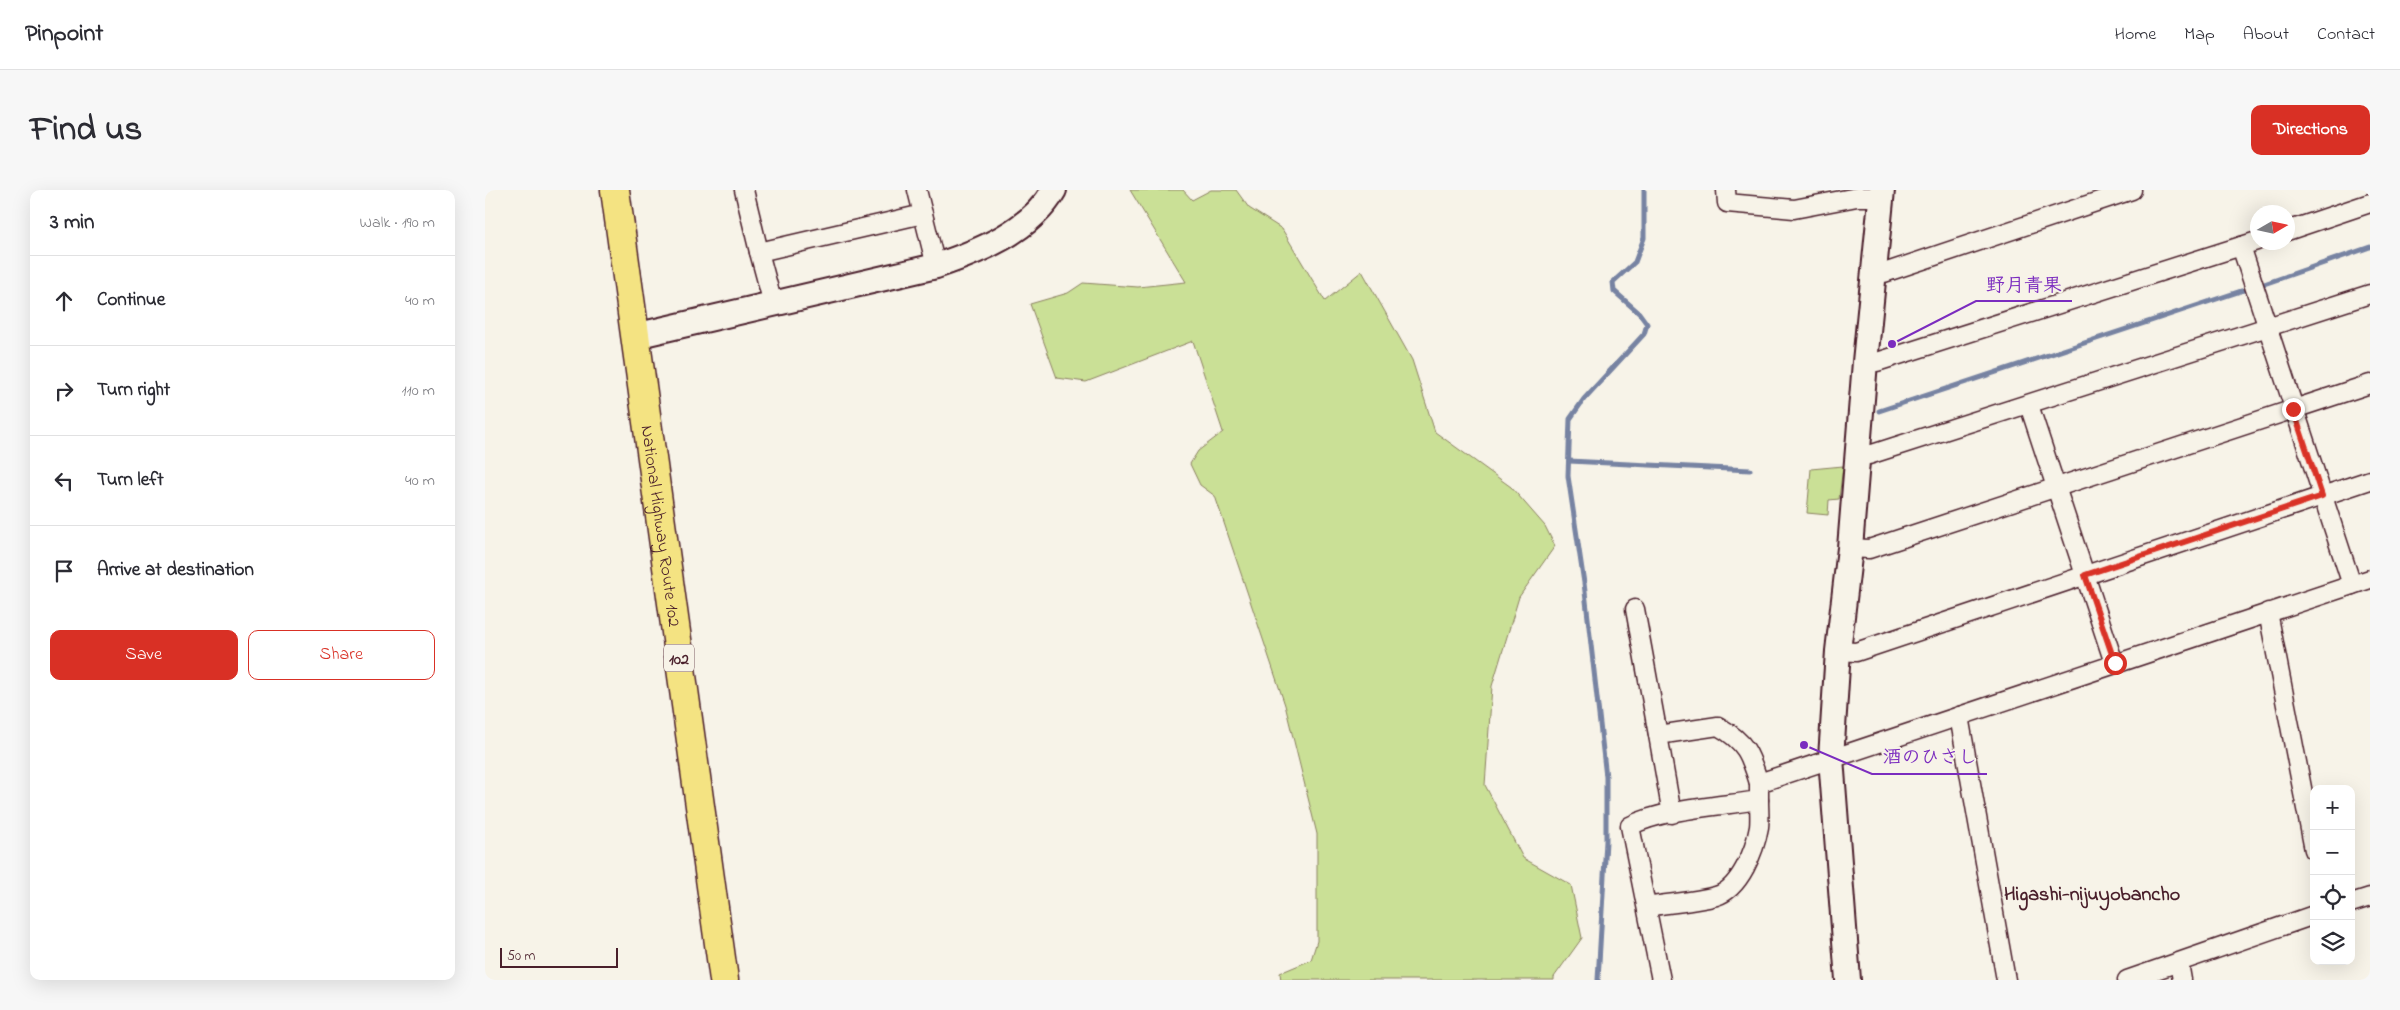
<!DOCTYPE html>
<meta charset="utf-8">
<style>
:root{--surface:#fff;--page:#f7f7f7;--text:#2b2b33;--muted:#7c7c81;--line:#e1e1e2;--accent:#d93025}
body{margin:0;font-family:"Indie Flower","Klee One",sans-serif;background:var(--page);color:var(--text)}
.controls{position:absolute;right:15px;bottom:15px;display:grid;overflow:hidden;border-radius:10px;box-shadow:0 5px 20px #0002}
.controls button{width:45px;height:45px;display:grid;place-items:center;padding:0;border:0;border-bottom:1px solid var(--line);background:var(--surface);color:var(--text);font:25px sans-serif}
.compass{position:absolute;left:1765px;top:15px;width:45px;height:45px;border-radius:50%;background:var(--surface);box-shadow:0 5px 20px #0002;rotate:81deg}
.scale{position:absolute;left:15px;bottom:12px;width:118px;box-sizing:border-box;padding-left:5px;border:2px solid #4a1f2b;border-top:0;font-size:14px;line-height:18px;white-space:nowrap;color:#4a1f2b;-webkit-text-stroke:4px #f7f3e8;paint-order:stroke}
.stop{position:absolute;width:15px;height:15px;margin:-11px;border:4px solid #d93025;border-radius:50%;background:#fff}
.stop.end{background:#d93025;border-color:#fff;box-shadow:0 1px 5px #0008}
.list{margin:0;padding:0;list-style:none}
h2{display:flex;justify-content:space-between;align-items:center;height:65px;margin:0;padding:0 20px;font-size:21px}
h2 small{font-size:16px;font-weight:400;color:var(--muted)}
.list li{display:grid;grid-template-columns:32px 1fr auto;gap:15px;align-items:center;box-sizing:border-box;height:90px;padding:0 20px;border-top:1px solid var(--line)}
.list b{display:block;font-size:19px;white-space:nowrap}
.list em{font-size:16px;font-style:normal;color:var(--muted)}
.actions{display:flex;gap:10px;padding:15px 20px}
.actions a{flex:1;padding:11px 0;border:1px solid var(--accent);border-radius:10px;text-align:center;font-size:18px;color:var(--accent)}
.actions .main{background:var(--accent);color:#fff}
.icon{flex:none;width:28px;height:28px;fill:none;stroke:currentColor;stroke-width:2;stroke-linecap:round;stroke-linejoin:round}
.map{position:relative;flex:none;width:1885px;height:790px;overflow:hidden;border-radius:10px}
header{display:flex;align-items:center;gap:30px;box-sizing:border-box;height:70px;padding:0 25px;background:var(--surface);border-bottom:1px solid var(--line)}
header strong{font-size:24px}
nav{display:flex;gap:28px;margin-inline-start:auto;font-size:18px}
.intro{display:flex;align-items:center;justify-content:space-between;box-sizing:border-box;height:120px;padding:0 30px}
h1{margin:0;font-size:35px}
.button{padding:12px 22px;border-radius:10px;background:var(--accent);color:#fff;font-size:18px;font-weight:700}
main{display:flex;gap:30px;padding:0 30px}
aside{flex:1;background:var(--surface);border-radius:10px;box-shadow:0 5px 20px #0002}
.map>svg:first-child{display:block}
</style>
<header>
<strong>Pinpoint</strong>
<nav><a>Home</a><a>Map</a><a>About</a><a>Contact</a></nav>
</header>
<div class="intro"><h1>Find us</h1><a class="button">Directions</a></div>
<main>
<aside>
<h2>3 min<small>Walk · 190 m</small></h2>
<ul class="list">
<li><svg class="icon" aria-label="ahead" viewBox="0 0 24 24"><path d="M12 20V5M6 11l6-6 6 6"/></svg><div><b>Continue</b></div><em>40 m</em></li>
<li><svg class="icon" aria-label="right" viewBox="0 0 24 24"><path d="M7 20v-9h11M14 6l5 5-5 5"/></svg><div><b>Turn right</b></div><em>110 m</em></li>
<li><svg class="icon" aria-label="left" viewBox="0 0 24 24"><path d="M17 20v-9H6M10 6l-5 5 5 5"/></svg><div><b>Turn left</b></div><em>40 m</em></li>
<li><svg class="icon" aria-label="arrive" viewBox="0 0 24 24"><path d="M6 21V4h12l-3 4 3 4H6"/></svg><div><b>Arrive at destination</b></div></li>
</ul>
<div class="actions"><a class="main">Save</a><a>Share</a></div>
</aside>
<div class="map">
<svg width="1885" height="790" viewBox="0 0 1885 790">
<rect width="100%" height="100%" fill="#f7f3e8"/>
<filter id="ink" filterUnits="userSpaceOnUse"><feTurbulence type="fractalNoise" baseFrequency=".02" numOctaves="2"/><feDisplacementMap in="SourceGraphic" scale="10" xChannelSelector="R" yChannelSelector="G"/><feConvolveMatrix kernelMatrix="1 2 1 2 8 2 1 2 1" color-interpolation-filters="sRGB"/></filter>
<g filter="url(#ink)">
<!-- green -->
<g fill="#cae096" stroke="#8a8060">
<polygon points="645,0 698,0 707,10 726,0 751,0 764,18 797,39 840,111 877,81 927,170 950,242 1026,297 1060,336 1070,356 1034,407 1007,496 1000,595 1038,668 1086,695 1097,748 1069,787 1069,790 796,790 795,783 826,770 832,751 832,644 800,515 730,306 715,295 705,274 713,261 738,242 708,151 601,192 572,188 545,114 583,103 598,93 653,97 701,92"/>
<polygon points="1358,276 1354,309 1344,310 1343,325 1322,323 1326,279"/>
</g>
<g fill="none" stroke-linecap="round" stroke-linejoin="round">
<!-- stream -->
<g stroke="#7783a2" stroke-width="5">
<polyline points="1779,94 1885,57"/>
<polyline points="1394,221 1759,100"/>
<polyline points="1084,271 1265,280"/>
<polyline points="1113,790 1121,651 1121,587 1099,393 1083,286 1085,229 1099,209 1159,144 1162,134 1154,123 1129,101 1128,92 1150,72 1159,48 1159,0"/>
</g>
<!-- street casing -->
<g stroke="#4a1f2b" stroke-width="21">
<g id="street">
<polyline points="259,0 274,62 438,24"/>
<polyline points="432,0 451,76"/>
<polyline points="1241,0 1242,13 1309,19 1372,7 1397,7"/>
<polyline points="1802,41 1885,13"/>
<polyline points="1756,56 1867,395"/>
<polyline points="274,62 288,114"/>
<polyline points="1389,83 1399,83 1647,0"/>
<polyline points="1380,172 1392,172 1772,51"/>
<polyline points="1544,215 1629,473"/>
<polyline points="1374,265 1384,265 1885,104"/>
<polyline points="1365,358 1384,359 1885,194"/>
<polyline points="1150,419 1173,545"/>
<polyline points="1783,422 1829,660"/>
<polyline points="1353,461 1371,462 1885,290"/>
<polyline points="1474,526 1521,790"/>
<path d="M 1187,624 L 1173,545 L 1233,536 C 1261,552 1265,564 1274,593"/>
<polyline points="1866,713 1885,707"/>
<path d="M 1162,717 C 1184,713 1209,712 1231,706 C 1255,699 1270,660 1274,637 C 1275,629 1274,619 1274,610"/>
<polyline points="1694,773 1697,790"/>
<path d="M 1176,790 L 1145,636 C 1177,619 1237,616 1274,610 L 1274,593 L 1885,389"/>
<polyline points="1642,790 1829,725"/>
</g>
</g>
<!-- secondary casing -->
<g stroke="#4a1f2b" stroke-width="28">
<g id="secondary">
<path d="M 150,146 L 451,76 C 493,62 546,41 569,0"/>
<polyline points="1363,790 1346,568 1353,461 1365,358 1380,172 1397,0"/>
</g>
</g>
<!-- highway casing -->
<g stroke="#4a1f2b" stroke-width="31">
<g id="highway">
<path id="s1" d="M 130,0 L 239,790"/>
</g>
</g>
<!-- street -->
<use href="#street" stroke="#f7f3e8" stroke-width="18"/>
<!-- secondary -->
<use href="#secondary" stroke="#f7f3e8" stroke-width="24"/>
<!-- highway -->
<use href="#highway" stroke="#f4e382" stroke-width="28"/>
</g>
</g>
<g fill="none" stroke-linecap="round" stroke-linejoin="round" filter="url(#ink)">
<!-- route -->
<polyline stroke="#d93025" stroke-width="6" points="1630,473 1600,385 1837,306 1808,219"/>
</g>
<g text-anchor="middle" stroke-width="4" stroke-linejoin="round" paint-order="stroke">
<!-- shield labels -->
<rect fill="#f7f3e8" stroke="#7e5f64" stroke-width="1" x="179" y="454.5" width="30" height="27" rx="4"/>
<g font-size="16" font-weight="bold" fill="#4a1f2b">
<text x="194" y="474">102</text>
</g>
<!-- street labels -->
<g font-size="18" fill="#4a1f2b" stroke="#f7f3e8">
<text dy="6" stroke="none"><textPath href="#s1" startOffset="339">National Highway Route 102</textPath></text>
</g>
<!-- quarter labels -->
<g font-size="20" font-weight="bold" fill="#4a1f2b" stroke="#f7f3e8">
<text x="1607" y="710">Higashi-nijuyobancho</text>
</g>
</g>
<!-- callouts -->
<path fill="none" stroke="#7b2cbf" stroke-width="2" d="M1407 154L1491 111H1587M1319 555L1387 584H1502"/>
<g fill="#7b2cbf" stroke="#f7f3e8" stroke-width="2">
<circle cx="1407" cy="154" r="5"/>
<circle cx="1319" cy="555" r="5"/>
</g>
<g font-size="19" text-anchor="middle" font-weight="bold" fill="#7b2cbf" stroke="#f7f3e8" stroke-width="4" stroke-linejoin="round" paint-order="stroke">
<text x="1539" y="101">野月青果</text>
<text x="1445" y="573">酒のひさし</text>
</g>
</svg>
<div class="controls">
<button>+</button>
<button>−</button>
<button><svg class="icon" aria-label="locate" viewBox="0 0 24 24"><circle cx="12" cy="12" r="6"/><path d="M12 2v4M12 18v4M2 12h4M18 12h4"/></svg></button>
<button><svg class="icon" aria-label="layers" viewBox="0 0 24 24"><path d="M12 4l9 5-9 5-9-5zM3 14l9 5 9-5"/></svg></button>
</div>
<svg class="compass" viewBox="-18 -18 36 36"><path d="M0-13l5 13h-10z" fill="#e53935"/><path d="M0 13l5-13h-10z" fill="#7c7c81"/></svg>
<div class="scale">50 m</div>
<div class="stop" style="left:1630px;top:473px"></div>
<div class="stop end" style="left:1808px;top:219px"></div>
</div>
</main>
